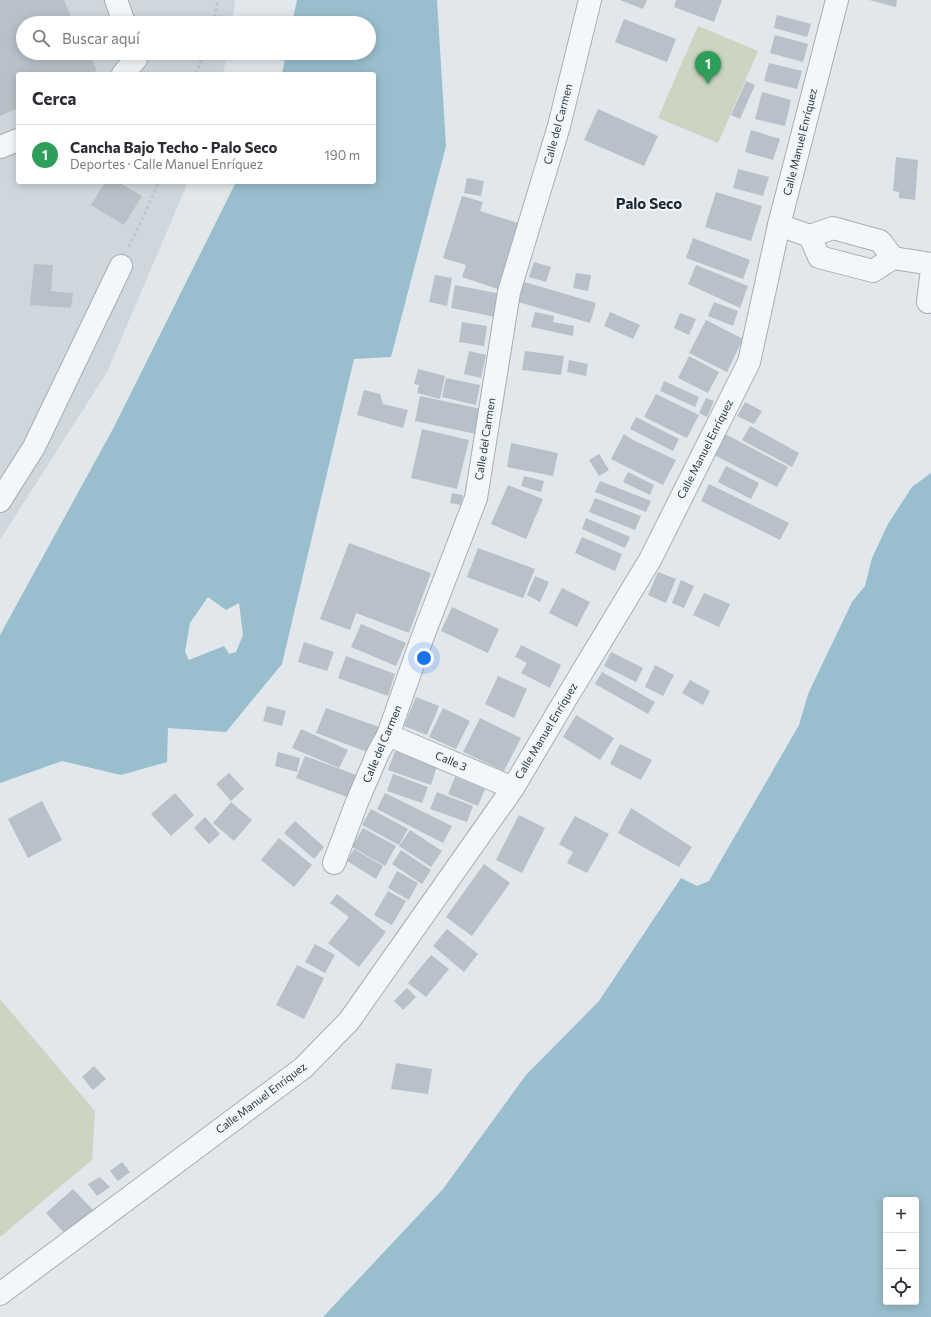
<!DOCTYPE html>
<html lang="es">
<meta charset="utf-8">
<style>
:root{--surface:#fff;--page:#f2f2f3;--text:#2b2b33;--muted:#7c7c81;--line:#e1e1e2;--accent:#d93d76}
body{margin:0;font-family:Commissioner,sans-serif;background:var(--page);color:var(--text)}
.controls{position:absolute;right:12px;bottom:12px;display:grid;overflow:hidden;border-radius:4px;box-shadow:0 2px 10px #0003}
.controls button{width:36px;height:36px;display:grid;place-items:center;padding:0;border:0;border-bottom:1px solid var(--line);background:var(--surface);color:var(--text);font:20px sans-serif}
.you{position:absolute;left:424px;top:658px;width:14px;height:14px;margin:-10px;border:3px solid #fff;border-radius:50%;background:#1a73e8;box-shadow:0 0 0 6px #1a73e833}
.badge{display:grid;place-items:center;width:26px;height:26px;border-radius:50%;background:var(--accent);color:#fff;font-size:13px;font-weight:700}
.pin{position:absolute;translate:-50% -33px;filter:drop-shadow(0 1px 2px #0008)}
.pin::after{content:'';position:absolute;top:21px;width:14px;height:12px;background:inherit;clip-path:polygon(0 0,100% 0,50% 100%)}
.list{margin:0;padding:0;list-style:none}
h2{display:flex;justify-content:space-between;align-items:center;height:52px;margin:0;padding:0 16px;font-size:17px}
h2 small{font-size:13px;font-weight:400;color:var(--muted)}
.list li{display:grid;grid-template-columns:26px 1fr auto;gap:12px;align-items:center;box-sizing:border-box;height:60px;padding:0 16px;border-top:1px solid var(--line)}
.list b{display:block;font-size:15px;white-space:nowrap}
.list p{margin:0;font-size:13px;white-space:nowrap;color:var(--muted)}
.list em{font-size:13px;font-style:normal;color:var(--muted)}
.icon{flex:none;width:22px;height:22px;fill:none;stroke:currentColor;stroke-width:2;stroke-linecap:round;stroke-linejoin:round}
.map{position:relative;flex:none;width:931px;height:1317px;overflow:hidden}
.search{position:absolute;background:var(--surface);box-shadow:0 2px 10px #0003;left:16px;top:16px;width:360px;height:44px;display:flex;align-items:center;gap:10px;box-sizing:border-box;padding:0 14px;border-radius:22px;color:var(--muted);font-size:15px}
.panel{position:absolute;background:var(--surface);box-shadow:0 2px 10px #0003;left:16px;top:72px;width:360px;height:112px;border-radius:4px}
.map>svg:first-child{display:block}
</style>
<div class="map">
<svg width="931" height="1317" viewBox="0 0 931 1317">
<rect width="100%" height="100%" fill="#e1e7eb"/>
<!-- built -->
<polygon fill="#cfd7dd" points="0,0 235,0 232,23 23,23 23,53 227,53 223,74 18,74 18,182 188,182 107,372 0,540"/>
<!-- green -->
<g fill="#cbd5c1">
<polygon points="698,26 758,51 718,143 658,118"/>
<polygon points="0,999 95,1111 92,1160 0,1237"/>
</g>
<!-- water -->
<g fill="#99becd" fill-rule="evenodd">
<path d="M 297,0 L 437,0 L 446,146 L 391,357 L 354,359 L 282,664 L 226,732 L 168,728 L 167,762 L 121,775 L 62,761 L 0,783 L 0,635 L 114,427 L 236,182 L 374,182 L 374,74 L 282,74 L 286,53 L 369,53 L 369,23 L 292,23 ZM 208,597 L 226,610 L 239,603 L 243,635 L 236,652 L 229,654 L 224,646 L 189,660 L 185,652 L 190,623 Z"/>
<path d="M 931,473 L 931,1317 L 323,1317 L 443,1189 L 526,1075 L 599,1001 L 681,878 L 697,886 L 709,881 L 799,725 L 808,694 L 852,602 L 865,586 L 872,558 L 888,524 L 912,487 ZM 886,1200 L 916,1200 L 916,1302 L 886,1302 Z"/>
</g>
<!-- building -->
<g fill="#b8c1c9">
<polygon points="0,0 64,0 74,23 23,23 23,53 89,53 97,71 90,74 18,74 18,108 0,116"/>
<polygon points="620,0 647,0 643,9"/>
<polygon points="676,0 722,0 714,22 674,7"/>
<polygon points="869,0 897,0 896,7"/>
<polygon points="777,15 811,24 807,37 774,28"/>
<polygon points="624,19 676,39 667,62 615,42"/>
<polygon points="775,35 808,44 803,62 770,53"/>
<polygon points="769,63 802,71 797,89 764,81"/>
<polygon points="746,81 755,85 740,119 731,115"/>
<polygon points="762,92 791,100 785,126 755,119"/>
<polygon points="598,109 658,136 644,166 584,140"/>
<polygon points="751,130 780,139 773,160 745,152"/>
<polygon points="896,157 918,160 915,200 899,198 899,192 893,191"/>
<polygon points="738,169 769,177 763,196 733,188"/>
<polygon points="467,178 484,181 481,196 464,193"/>
<polygon points="105,182 118,182 142,196 124,225 91,205"/>
<polygon points="716,192 762,206 751,241 705,227"/>
<polygon points="462,196 483,202 480,211 518,223 498,289 462,277 466,265 443,258"/>
<polygon points="693,238 750,260 743,279 686,258"/>
<polygon points="534,262 551,267 546,282 529,277"/>
<polygon points="34,264 53,265 51,291 73,293 71,308 30,305"/>
<polygon points="696,265 748,286 740,308 688,284"/>
<polygon points="576,273 591,275 588,291 573,288"/>
<polygon points="435,275 452,278 447,306 429,302"/>
<polygon points="521,281 596,303 590,323 515,301"/>
<polygon points="455,285 501,294 496,317 451,308"/>
<polygon points="714,302 738,311 733,326 708,316"/>
<polygon points="535,312 554,316 553,322 574,326 573,336 531,327"/>
<polygon points="610,312 640,325 633,339 604,326"/>
<polygon points="680,313 696,319 689,335 674,328"/>
<polygon points="706,320 743,339 727,372 689,353"/>
<polygon points="462,322 487,326 484,346 459,342"/>
<polygon points="469,351 486,355 481,378 464,374"/>
<polygon points="525,351 564,356 561,375 522,370"/>
<polygon points="689,356 719,372 708,393 678,378"/>
<polygon points="569,360 588,364 586,376 567,372"/>
<polygon points="418,369 445,376 440,399 417,393 419,385 414,384"/>
<polygon points="446,378 480,385 476,405 442,397"/>
<polygon points="664,381 699,397 695,407 660,391"/>
<polygon points="364,390 380,394 383,404 408,410 403,428 357,415"/>
<polygon points="656,394 699,415 687,438 644,417"/>
<polygon points="420,396 481,409 476,434 415,421"/>
<polygon points="706,398 714,401 707,417 699,413"/>
<polygon points="745,402 762,411 754,424 737,416"/>
<polygon points="636,417 679,439 673,451 630,429"/>
<polygon points="750,426 799,453 792,467 742,440"/>
<polygon points="422,429 469,440 457,489 411,478"/>
<polygon points="624,434 633,440 676,460 663,485 611,459"/>
<polygon points="725,434 788,467 777,487 714,455"/>
<polygon points="511,443 558,453 553,476 507,467"/>
<polygon points="599,454 609,470 599,476 589,460"/>
<polygon points="726,466 759,483 751,499 718,482"/>
<polygon points="628,472 654,485 650,495 623,482"/>
<polygon points="524,476 544,481 541,492 521,486"/>
<polygon points="600,481 651,501 646,512 595,492"/>
<polygon points="709,484 789,523 780,540 701,501"/>
<polygon points="508,485 543,499 526,539 491,524"/>
<polygon points="452,493 463,495 461,505 450,503"/>
<polygon points="595,498 641,516 635,530 589,512"/>
<polygon points="586,518 630,537 625,548 582,529"/>
<polygon points="582,537 622,554 615,571 575,553"/>
<polygon points="349,543 431,573 409,633 356,613 350,630 320,619"/>
<polygon points="478,548 535,569 523,598 467,577"/>
<polygon points="658,572 676,579 666,603 648,595"/>
<polygon points="535,576 549,582 540,602 527,595"/>
<polygon points="681,580 694,586 684,608 672,603"/>
<polygon points="562,588 590,602 577,627 549,613"/>
<polygon points="704,593 730,604 719,627 693,615"/>
<polygon points="452,607 499,629 488,653 441,631"/>
<polygon points="361,624 406,643 396,666 351,647"/>
<polygon points="304,642 334,652 327,671 298,662"/>
<polygon points="521,645 561,665 550,688 521,673 527,663 515,657"/>
<polygon points="611,652 643,668 636,682 604,666"/>
<polygon points="346,656 395,674 388,696 338,678"/>
<polygon points="655,665 674,675 663,696 645,687"/>
<polygon points="602,672 655,702 648,714 595,684"/>
<polygon points="498,676 527,689 514,718 485,704"/>
<polygon points="690,680 710,691 703,705 682,693"/>
<polygon points="416,697 439,706 427,735 404,726"/>
<polygon points="267,706 286,711 282,726 263,721"/>
<polygon points="326,708 379,727 370,753 316,733"/>
<polygon points="443,708 470,721 456,749 429,737"/>
<polygon points="576,715 614,738 600,760 563,737"/>
<polygon points="480,718 521,738 504,771 463,752"/>
<polygon points="301,729 348,750 339,768 292,748"/>
<polygon points="620,744 652,760 641,780 610,764"/>
<polygon points="395,751 437,766 431,785 388,770"/>
<polygon points="278,752 300,758 297,772 275,766"/>
<polygon points="305,756 359,776 350,798 296,778"/>
<polygon points="229,773 244,789 231,801 216,784"/>
<polygon points="393,774 428,787 422,803 387,791"/>
<polygon points="455,777 485,789 478,806 448,794"/>
<polygon points="437,792 473,806 467,822 430,809"/>
<polygon points="175,793 194,815 171,836 151,814"/>
<polygon points="385,793 452,826 443,843 377,809"/>
<polygon points="42,801 62,840 28,858 8,819"/>
<polygon points="231,802 252,820 234,841 213,823"/>
<polygon points="631,808 692,847 679,867 618,833"/>
<polygon points="371,809 408,829 399,845 362,825"/>
<polygon points="519,815 545,828 522,873 496,860"/>
<polygon points="575,816 609,834 587,873 567,863 573,852 559,844"/>
<polygon points="205,817 220,834 209,844 194,828"/>
<polygon points="295,821 324,847 314,859 284,833"/>
<polygon points="363,828 396,846 385,866 352,847"/>
<polygon points="410,830 442,851 431,867 399,846"/>
<polygon points="279,838 312,865 294,887 261,860"/>
<polygon points="354,849 383,866 376,879 347,861"/>
<polygon points="401,850 431,870 422,884 392,864"/>
<polygon points="484,864 510,883 472,936 446,917"/>
<polygon points="397,871 418,883 409,900 388,888"/>
<polygon points="388,891 406,901 392,925 374,915"/>
<polygon points="337,894 386,932 359,967 328,943 349,917 330,903"/>
<polygon points="447,929 478,954 464,972 433,946"/>
<polygon points="315,944 335,955 325,973 305,962"/>
<polygon points="431,955 449,969 426,997 408,983"/>
<polygon points="297,965 324,978 304,1019 276,1005"/>
<polygon points="407,988 416,997 403,1010 394,1001"/>
<polygon points="396,1063 432,1069 428,1094 391,1089"/>
<polygon points="94,1066 106,1079 93,1090 82,1077"/>
<polygon points="122,1162 130,1172 118,1181 110,1171"/>
<polygon points="100,1177 110,1187 97,1196 88,1184"/>
<polygon points="73,1189 93,1210 66,1235 46,1213"/>
</g>
<g fill="none" stroke-linecap="round" stroke-linejoin="round">
<!-- minor casing -->
<g stroke="#a6afb6" stroke-width="24">
<g id="minor">
<polyline points="116,0 124,23"/>
<polyline points="123,74 136,59 134,53"/>
<polyline points="0,147 18,140"/>
<polyline points="779,225 810,236 833,228 880,241 893,258 931,264"/>
<polyline points="810,236 819,257 873,271 893,258"/>
<polyline points="928,302 931,277"/>
<polyline points="0,501 34,447 121,266"/>
<polyline points="388,735 513,788"/>
<polyline points="334,863 357,802 378,753 388,735 423,636 476,498 509,292 559,126 590,0"/>
<polyline points="0,1294 303,1068 349,1021 513,788 564,702 650,560 749,362 779,225 837,0"/>
</g>
</g>
<!-- path -->
<g stroke="#bfc5ca" stroke-width="2.5" stroke-dasharray="3 3" stroke-linecap="butt">
<polyline points="213,23 218,0"/>
<polyline points="196,74 203,53"/>
<polyline points="129,247 159,182"/>
</g>
<!-- minor -->
<use href="#minor" stroke="#f4f7f9" stroke-width="22"/>
</g>
<g text-anchor="middle" stroke-width="4" stroke-linejoin="round" paint-order="stroke">
<!-- street labels -->
<g font-size="11" fill="#283844" stroke="#f1f5f8">
<text transform="translate(558 124) rotate(-75)" y="4">Calle del Carmen</text>
<text transform="translate(800 142) rotate(-76)" y="4">Calle Manuel Enríquez</text>
<text transform="translate(485 439) rotate(-81)" y="4">Calle del Carmen</text>
<text transform="translate(705 449) rotate(-63)" y="4">Calle Manuel Enríquez</text>
<text transform="translate(546 731) rotate(-59)" y="4">Calle Manuel Enríquez</text>
<text transform="translate(382 744) rotate(-67)" y="4">Calle del Carmen</text>
<text transform="translate(451 761) rotate(23)" y="4">Calle 3</text>
<text transform="translate(261 1098) rotate(-37)" y="4">Calle Manuel Enríquez</text>
</g>
<!-- district labels -->
<g font-size="15" font-weight="bold" fill="#1a2935" stroke="#f1f5f8">
<text x="649" y="209">Palo Seco</text>
</g>
</g>
</svg>
<div class="controls">
<button>+</button>
<button>−</button>
<button><svg class="icon" aria-label="locate" viewBox="0 0 24 24"><circle cx="12" cy="12" r="6"/><path d="M12 2v4M12 18v4M2 12h4M18 12h4"/></svg></button>
</div>
<div class="you"></div>
<div class="pin badge" style="left:708px;top:84px;background:#2e9e5b">1</div>
<div class="search"><svg class="icon" aria-label="search" viewBox="0 0 24 24"><circle cx="10" cy="10" r="6"/><path d="M15 15l6 6"/></svg>Buscar aquí</div>
<section class="panel">
<h2>Cerca<small></small></h2>
<ul class="list">
<li><span class="badge" style="background:#2e9e5b">1</span><div><b>Cancha Bajo Techo - Palo Seco</b><p>Deportes · Calle Manuel Enríquez</p></div><em>190 m</em></li>
</ul>
</section>
</div>
